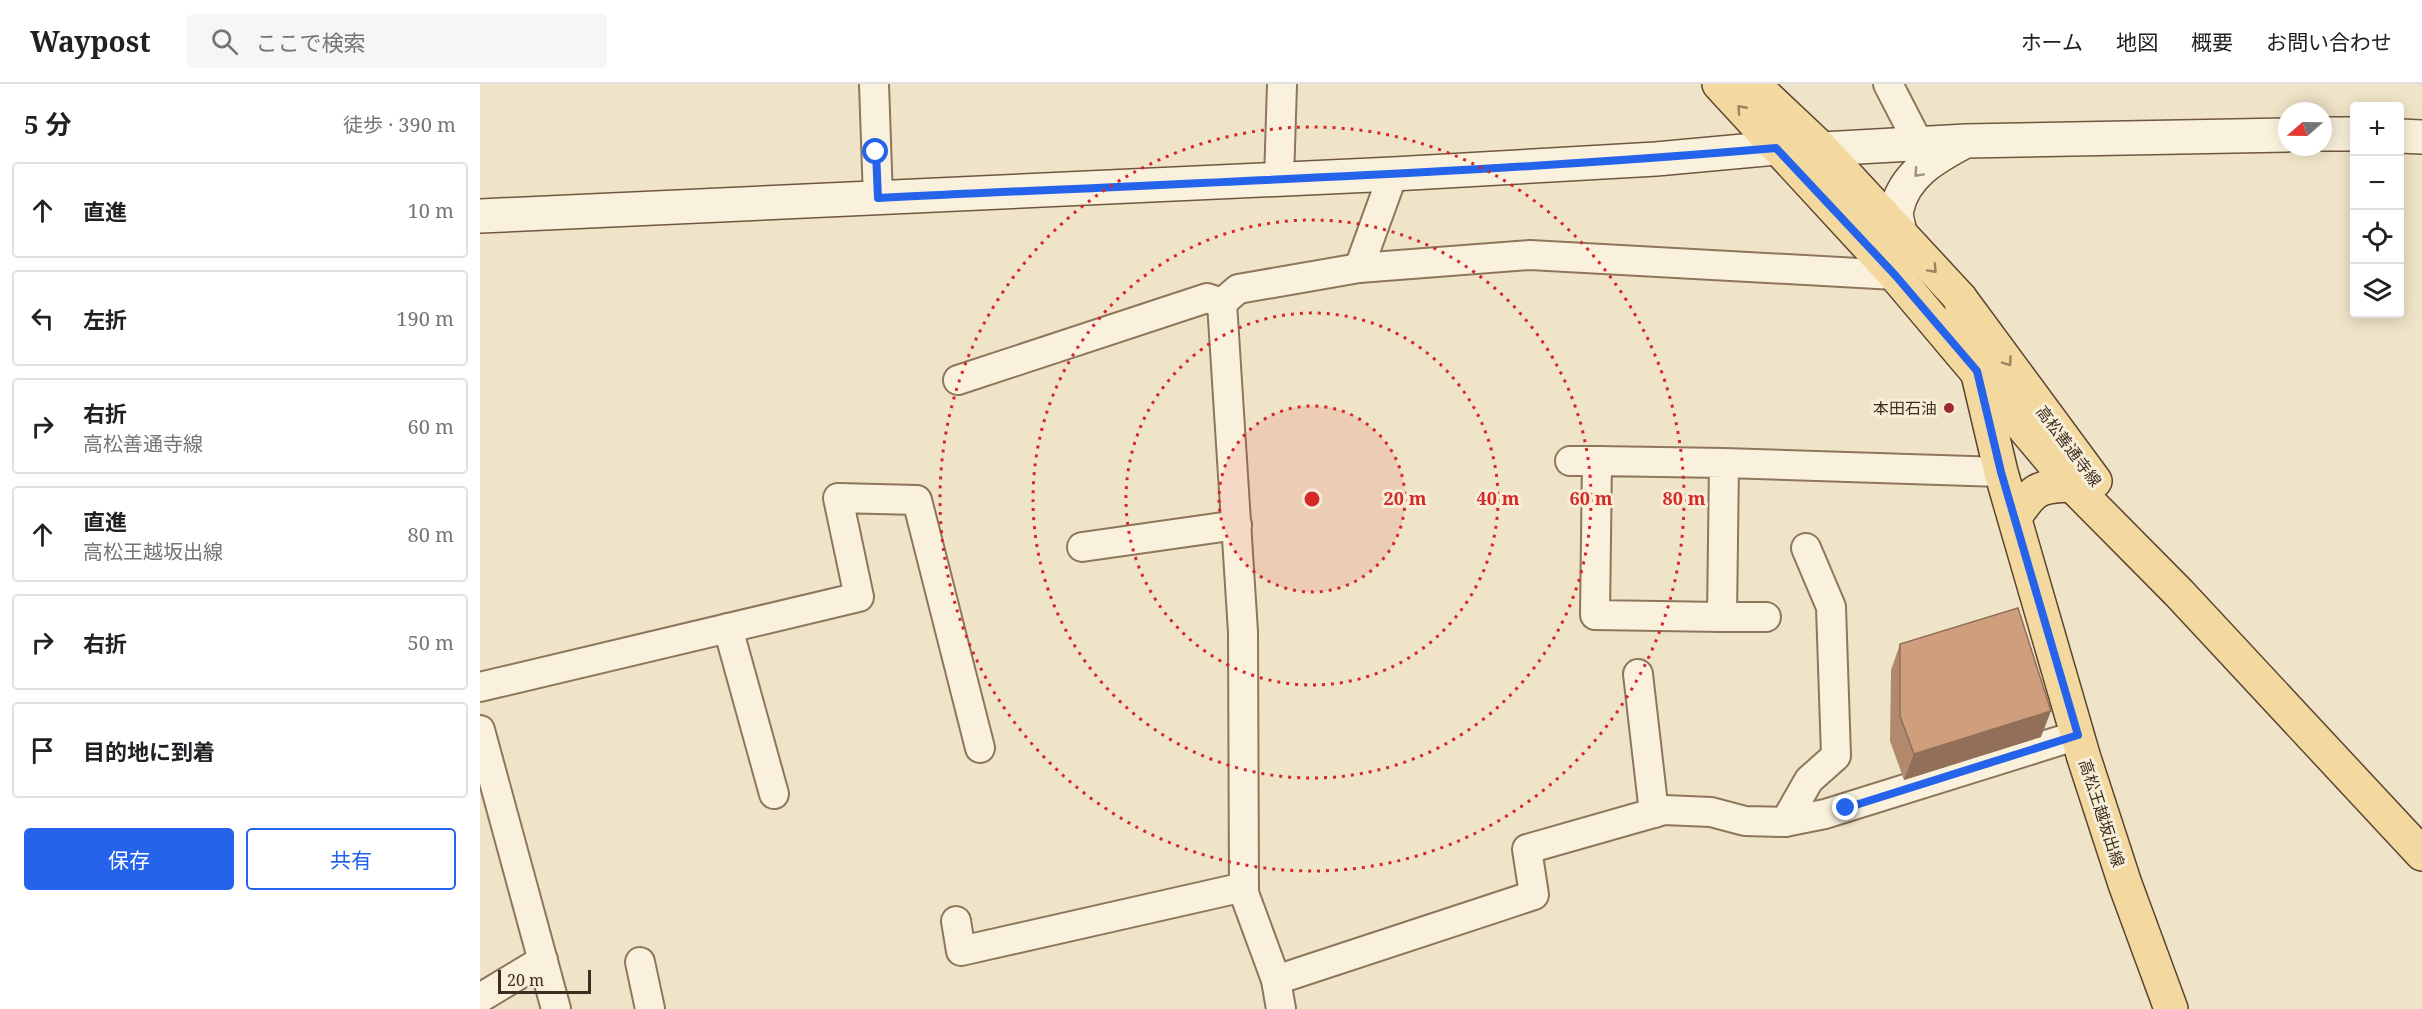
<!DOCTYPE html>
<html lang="ja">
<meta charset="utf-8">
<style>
:root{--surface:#fff;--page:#f6f6f6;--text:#202124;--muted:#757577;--line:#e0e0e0;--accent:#2563eb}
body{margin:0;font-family:"Noto Serif","Noto Sans JP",serif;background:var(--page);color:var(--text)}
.controls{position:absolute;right:18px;top:18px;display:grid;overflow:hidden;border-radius:6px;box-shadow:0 3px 15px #0003}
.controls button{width:54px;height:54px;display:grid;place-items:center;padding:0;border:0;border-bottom:2px solid var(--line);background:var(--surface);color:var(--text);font:30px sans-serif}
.compass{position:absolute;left:1798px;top:18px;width:54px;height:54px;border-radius:50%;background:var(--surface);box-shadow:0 3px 15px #0003;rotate:250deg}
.scale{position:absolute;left:18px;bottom:15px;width:93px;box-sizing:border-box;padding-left:6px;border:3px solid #3d2e20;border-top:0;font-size:16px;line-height:21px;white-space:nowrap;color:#3d2e20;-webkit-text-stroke:4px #f7eed8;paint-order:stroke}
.stop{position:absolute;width:18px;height:18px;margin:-14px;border:4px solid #2563eb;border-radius:50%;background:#fff}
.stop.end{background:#2563eb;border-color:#fff;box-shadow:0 2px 6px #0008}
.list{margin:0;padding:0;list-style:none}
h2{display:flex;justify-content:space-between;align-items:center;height:78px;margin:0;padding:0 24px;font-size:26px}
h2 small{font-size:20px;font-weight:400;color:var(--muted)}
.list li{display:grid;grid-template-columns:39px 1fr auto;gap:18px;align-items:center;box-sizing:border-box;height:96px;margin:0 12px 12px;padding:0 12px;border:2px solid var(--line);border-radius:6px}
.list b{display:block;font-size:22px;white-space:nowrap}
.list p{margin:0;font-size:20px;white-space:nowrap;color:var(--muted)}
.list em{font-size:20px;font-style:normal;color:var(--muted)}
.actions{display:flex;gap:12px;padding:18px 24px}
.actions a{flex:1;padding:14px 0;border:2px solid var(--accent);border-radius:6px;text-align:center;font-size:21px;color:var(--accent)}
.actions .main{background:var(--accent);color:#fff}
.icon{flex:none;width:33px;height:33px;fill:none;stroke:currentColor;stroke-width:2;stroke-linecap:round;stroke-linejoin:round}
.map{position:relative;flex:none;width:1942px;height:925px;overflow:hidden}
header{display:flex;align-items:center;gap:36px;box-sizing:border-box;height:84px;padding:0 30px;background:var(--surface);border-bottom:2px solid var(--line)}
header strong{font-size:28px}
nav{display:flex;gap:33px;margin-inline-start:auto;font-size:21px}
.search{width:420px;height:54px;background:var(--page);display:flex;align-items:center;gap:15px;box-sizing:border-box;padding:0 21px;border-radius:6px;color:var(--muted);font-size:22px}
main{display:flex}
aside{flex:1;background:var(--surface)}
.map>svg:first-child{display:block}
</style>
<header>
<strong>Waypost</strong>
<div class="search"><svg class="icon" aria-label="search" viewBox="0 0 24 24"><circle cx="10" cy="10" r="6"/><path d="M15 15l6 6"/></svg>ここで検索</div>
<nav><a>ホーム</a><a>地図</a><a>概要</a><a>お問い合わせ</a></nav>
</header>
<main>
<aside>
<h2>5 分<small>徒歩 · 390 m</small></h2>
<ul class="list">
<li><svg class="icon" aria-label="ahead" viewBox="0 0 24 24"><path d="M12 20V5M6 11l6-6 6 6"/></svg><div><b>直進</b></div><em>10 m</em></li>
<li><svg class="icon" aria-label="left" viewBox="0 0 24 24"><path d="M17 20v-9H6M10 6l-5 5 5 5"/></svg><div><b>左折</b></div><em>190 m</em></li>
<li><svg class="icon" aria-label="right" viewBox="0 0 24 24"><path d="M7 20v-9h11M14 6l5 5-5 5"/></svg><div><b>右折</b><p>高松善通寺線</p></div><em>60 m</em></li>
<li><svg class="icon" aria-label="ahead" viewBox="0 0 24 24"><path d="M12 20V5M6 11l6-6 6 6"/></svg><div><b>直進</b><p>高松王越坂出線</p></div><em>80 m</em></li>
<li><svg class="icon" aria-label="right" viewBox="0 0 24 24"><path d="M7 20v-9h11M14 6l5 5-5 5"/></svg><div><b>右折</b></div><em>50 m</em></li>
<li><svg class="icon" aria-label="arrive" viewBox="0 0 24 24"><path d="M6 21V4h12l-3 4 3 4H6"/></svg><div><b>目的地に到着</b></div></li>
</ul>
<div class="actions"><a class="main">保存</a><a>共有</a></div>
</aside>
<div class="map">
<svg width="1942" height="925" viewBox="0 0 1942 925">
<rect width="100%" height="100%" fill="#f0e4c8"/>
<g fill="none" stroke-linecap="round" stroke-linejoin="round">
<!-- street casing -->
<g stroke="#8d765c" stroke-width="32">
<g id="street">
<polyline points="394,0 398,114"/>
<polyline points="1408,0 1439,60"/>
<polyline points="799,96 802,0"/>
<polyline points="879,184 913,90"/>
<polyline points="478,296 727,214 742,219"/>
<polyline points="1090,377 1117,377"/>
<polyline points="1244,379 1242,533 1115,531 1117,377 1244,379 1521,388"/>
<polyline points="602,463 757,441"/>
<polyline points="1242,533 1286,533"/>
<polyline points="248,544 294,710"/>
<polyline points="1158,590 1174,729"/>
<polyline points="0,603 379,513 358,414 437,416 500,664"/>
<polyline points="0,646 76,925"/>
<polyline points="1305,738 1329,696 1356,672 1351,523 1326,464"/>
<polyline points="476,837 481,867 764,803"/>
<polyline points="160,878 170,925"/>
<polyline points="796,896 1054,811 1047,765 1184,726 1231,728 1265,737 1305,738 1345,730 1598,651"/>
<polyline points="0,914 63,876"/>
<polyline points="801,925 796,896 764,809 763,548 742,219 758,205 879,184 1050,171 1415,191"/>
</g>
</g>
<!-- secondary casing -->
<g stroke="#6f573f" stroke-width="36">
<g id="secondary">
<polyline points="1843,50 1874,50"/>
<polyline points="1920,52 1942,53"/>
<polyline points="0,132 913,90 1176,75 1296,64 1342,65 1486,57 1807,51"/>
<path d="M 1420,149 C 1419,142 1415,132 1417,125 C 1424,91 1454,74 1482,59"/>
</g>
</g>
<!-- primary casing -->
<g stroke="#5b4430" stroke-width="36">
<g id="primary">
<polyline points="1239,0 1415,191 1592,401 1699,509 1942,770"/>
<polyline points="1273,0 1342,65 1480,214 1615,397"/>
<polyline points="1480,214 1521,388 1604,674 1645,800 1691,925"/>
<path d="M 1535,433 C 1554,405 1557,402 1592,401"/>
</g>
</g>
<!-- street -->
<use href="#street" stroke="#faf1dc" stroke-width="28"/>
<!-- secondary -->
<use href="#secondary" stroke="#faf1dc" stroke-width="33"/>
<!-- primary -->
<use href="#primary" stroke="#f3d9a0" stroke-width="33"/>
</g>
<!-- wall -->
<polygon fill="#b2896c" points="1420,560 1561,653 1424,696 1410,657 1411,586"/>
<!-- shaded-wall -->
<polygon fill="#916f58" points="1571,627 1561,653 1424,696 1434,670"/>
<!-- building -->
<polygon fill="#cf9f7d" stroke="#916f58" stroke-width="1.5" points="1538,524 1571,627 1434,670 1420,632 1420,560"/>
<!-- one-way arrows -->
<defs><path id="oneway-chevron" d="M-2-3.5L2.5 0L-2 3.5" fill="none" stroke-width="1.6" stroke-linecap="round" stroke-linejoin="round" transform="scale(1.5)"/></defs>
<g stroke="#988460">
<use href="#oneway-chevron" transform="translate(1261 25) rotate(-132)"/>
<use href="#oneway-chevron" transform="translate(1453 185) rotate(47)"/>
<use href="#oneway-chevron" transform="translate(1528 278) rotate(54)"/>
</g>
<use stroke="#9c907e" href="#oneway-chevron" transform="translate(1438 89) rotate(133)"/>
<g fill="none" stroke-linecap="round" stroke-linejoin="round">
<!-- route -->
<path stroke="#2563eb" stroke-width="8" d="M 396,68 L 398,114 C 698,99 997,90 1296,64 L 1415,191 L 1497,287 L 1521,388 L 1598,651 L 1366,724"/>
</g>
<!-- distance rings -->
<circle cx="832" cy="415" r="93" fill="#d62828" fill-opacity=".12"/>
<g fill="none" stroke="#d62828" stroke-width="3" stroke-dasharray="3 6">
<circle cx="832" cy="415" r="93"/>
<circle cx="832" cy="415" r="186"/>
<circle cx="832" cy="415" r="279"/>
<circle cx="832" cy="415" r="372"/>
</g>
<!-- markers -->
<circle fill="#9e2a2b" stroke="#f7eed8" stroke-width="2" cx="1469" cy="324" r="6"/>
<g text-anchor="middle" stroke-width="6" stroke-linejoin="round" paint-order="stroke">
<!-- poi labels -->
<g font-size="16" fill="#3d2e20" stroke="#f7eed8" text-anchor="end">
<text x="1457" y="330">本田石油</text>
</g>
<!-- street labels -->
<g font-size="16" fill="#3d2e20" stroke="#f7eed8">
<text transform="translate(1589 362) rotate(53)" y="6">高松善通寺線</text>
<text transform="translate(1622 729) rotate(72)" y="6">高松王越坂出線</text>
</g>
</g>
<circle cx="832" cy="415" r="9" fill="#d62828" stroke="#f7eed8" stroke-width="3"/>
<g font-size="18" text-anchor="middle" font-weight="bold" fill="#d62828" stroke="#f7eed8" stroke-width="6" stroke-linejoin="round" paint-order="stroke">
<text x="925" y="421">20 m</text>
<text x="1018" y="421">40 m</text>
<text x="1111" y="421">60 m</text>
<text x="1204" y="421">80 m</text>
</g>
</svg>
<div class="controls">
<button>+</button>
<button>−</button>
<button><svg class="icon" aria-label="locate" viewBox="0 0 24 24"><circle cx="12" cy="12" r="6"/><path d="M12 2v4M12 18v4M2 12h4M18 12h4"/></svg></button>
<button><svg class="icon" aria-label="layers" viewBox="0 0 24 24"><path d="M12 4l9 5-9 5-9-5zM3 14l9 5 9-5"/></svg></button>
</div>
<svg class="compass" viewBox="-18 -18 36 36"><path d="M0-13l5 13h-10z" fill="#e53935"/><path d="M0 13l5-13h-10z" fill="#757577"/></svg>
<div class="scale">20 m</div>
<div class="stop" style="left:396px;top:68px"></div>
<div class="stop end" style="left:1366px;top:724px"></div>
</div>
</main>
